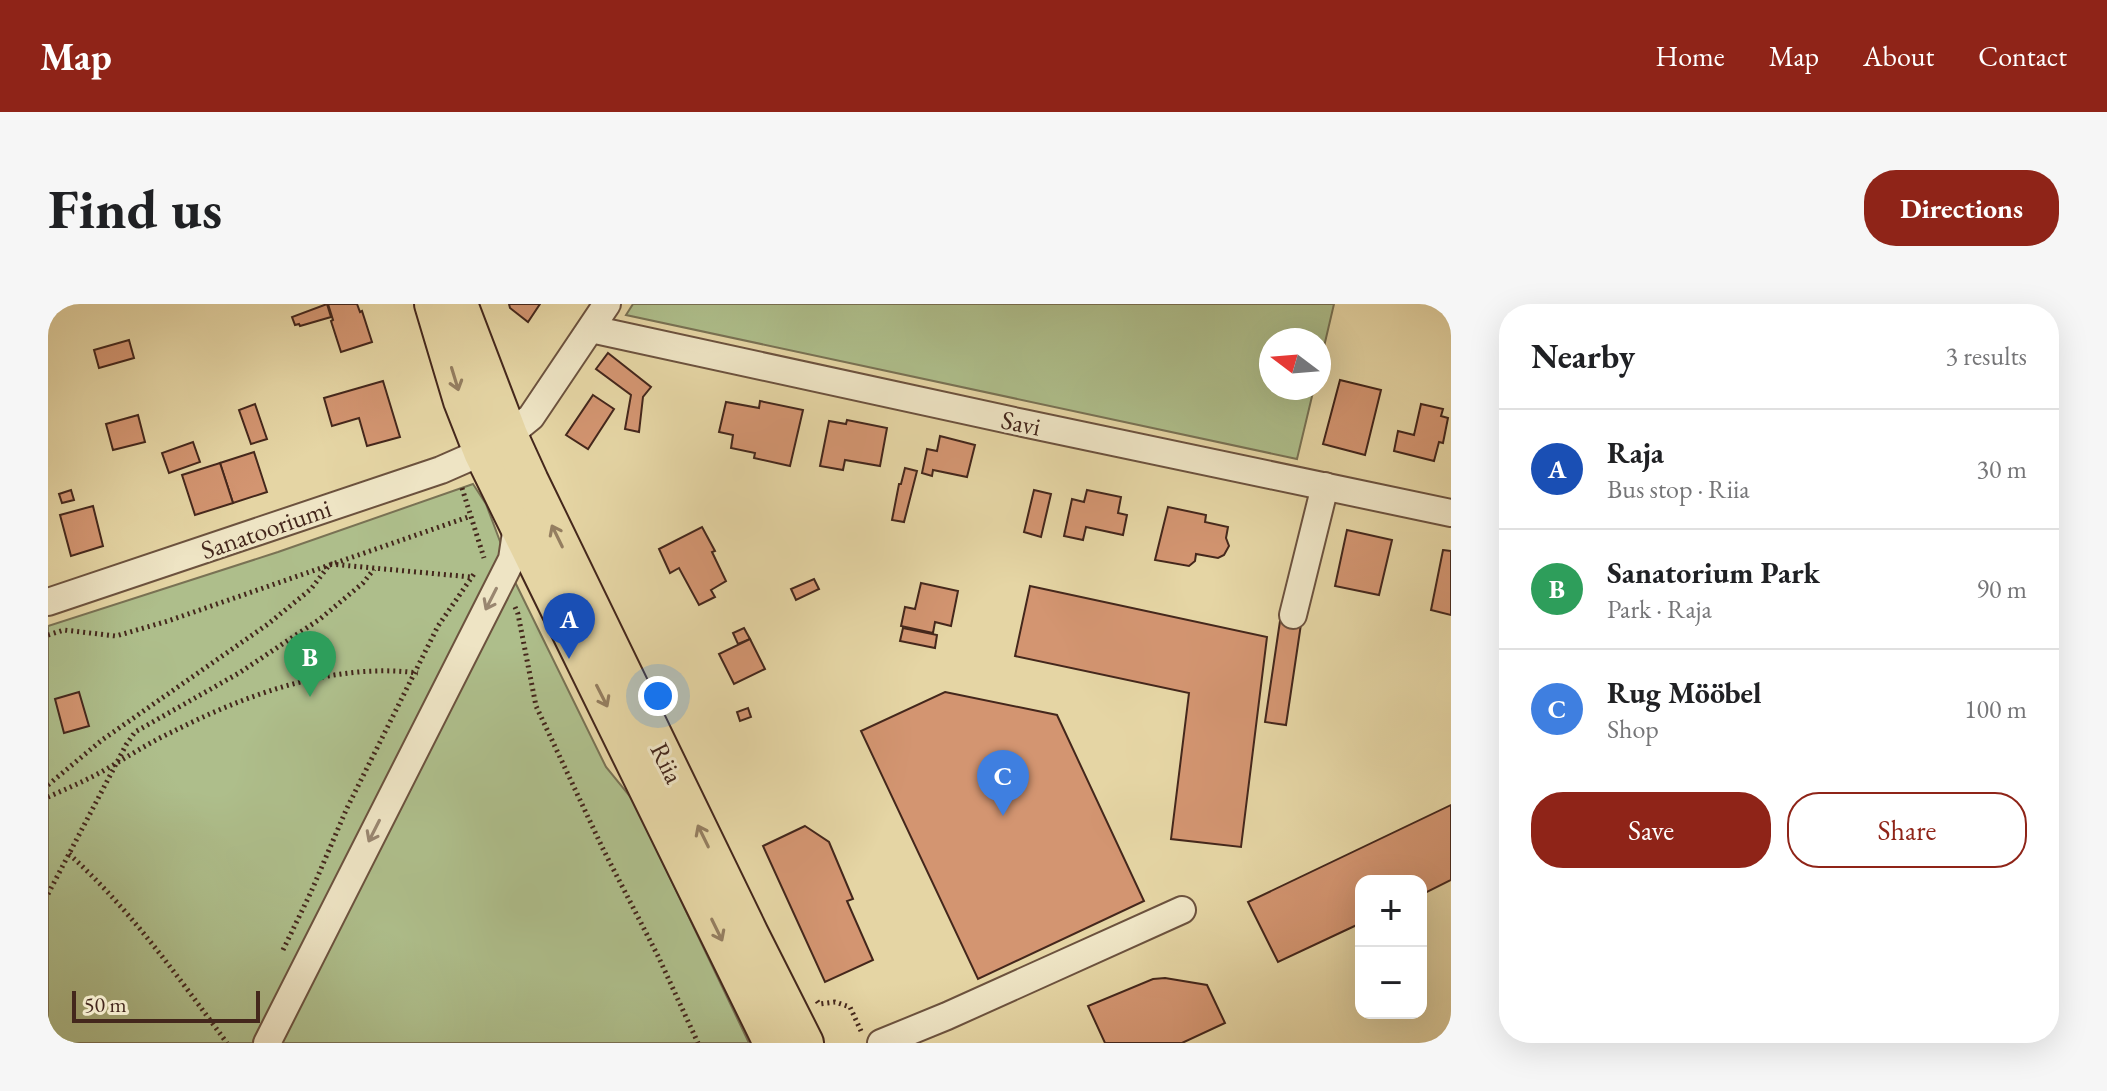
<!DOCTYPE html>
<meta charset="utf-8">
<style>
:root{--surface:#fff;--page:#f6f6f6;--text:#202124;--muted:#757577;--line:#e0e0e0;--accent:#8f2418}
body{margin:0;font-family:"EB Garamond",serif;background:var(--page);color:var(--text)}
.controls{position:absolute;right:24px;bottom:24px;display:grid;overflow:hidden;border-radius:16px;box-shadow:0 8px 32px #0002}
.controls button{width:72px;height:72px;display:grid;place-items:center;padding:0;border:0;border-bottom:2px solid var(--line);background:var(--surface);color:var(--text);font:40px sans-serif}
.compass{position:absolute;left:1211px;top:24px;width:72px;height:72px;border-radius:50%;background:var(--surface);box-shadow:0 8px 32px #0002;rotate:286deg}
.scale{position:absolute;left:24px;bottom:20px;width:188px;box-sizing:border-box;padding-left:8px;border:4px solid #44271c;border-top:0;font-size:22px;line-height:28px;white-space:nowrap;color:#44271c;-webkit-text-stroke:6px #eee4c4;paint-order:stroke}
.you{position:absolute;left:610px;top:392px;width:28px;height:28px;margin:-20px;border:6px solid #fff;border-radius:50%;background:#1a73e8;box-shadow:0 0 0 12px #1a73e833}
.badge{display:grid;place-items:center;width:52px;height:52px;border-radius:50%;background:var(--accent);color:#fff;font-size:26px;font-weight:700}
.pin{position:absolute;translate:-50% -66px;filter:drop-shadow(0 2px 4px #0008)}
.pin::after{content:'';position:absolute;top:42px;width:28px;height:24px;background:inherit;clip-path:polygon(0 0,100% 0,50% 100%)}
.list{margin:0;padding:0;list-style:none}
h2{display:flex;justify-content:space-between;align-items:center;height:104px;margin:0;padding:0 32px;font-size:34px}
h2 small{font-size:26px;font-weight:400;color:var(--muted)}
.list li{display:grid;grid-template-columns:52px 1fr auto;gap:24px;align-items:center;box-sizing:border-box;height:120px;padding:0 32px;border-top:2px solid var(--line)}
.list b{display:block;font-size:30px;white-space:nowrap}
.list p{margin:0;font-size:26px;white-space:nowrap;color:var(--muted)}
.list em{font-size:26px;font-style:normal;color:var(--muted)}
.actions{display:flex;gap:16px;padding:24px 32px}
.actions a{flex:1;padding:18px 0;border:2px solid var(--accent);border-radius:32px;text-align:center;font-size:28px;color:var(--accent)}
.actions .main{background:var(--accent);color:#fff}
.map{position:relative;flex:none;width:1403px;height:739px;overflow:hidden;border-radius:32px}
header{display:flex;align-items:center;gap:48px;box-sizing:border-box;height:112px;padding:0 40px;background:var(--accent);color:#fff}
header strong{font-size:38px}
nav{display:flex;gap:44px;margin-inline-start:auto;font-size:28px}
.intro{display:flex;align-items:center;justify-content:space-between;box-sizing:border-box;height:192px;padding:0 48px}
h1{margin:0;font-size:56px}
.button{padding:20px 36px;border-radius:32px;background:var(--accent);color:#fff;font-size:28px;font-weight:700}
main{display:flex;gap:48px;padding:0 48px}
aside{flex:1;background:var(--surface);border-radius:32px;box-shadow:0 8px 32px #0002}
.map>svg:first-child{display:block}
</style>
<header>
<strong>Map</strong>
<nav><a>Home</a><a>Map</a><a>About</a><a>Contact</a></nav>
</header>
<div class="intro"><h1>Find us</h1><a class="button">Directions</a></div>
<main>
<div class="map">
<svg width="1403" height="739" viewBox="0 0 1403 739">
<rect width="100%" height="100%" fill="#e5d5a4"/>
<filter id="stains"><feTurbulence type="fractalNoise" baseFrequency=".0025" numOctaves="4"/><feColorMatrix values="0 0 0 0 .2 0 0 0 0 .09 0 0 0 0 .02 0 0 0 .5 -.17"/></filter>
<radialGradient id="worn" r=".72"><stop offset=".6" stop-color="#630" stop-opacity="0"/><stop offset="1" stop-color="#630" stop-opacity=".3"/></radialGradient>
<!-- green -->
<g fill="#aebe8b" stroke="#797254" stroke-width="2">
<polygon points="585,0 1286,0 1271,64 1271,36 1223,36 1223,84 1266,84 1249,155 578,11"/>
<polygon points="425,180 438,200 468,280 558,463 585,496 701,739 0,739 0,322 230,248"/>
</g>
<!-- building -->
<g fill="#d39571" stroke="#44271c" stroke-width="2">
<polygon points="279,0 283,13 252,22 251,20 247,21 244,13"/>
<polygon points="280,0 309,0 312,8 314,7 324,38 293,48 283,17 285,16"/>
<polygon points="461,0 492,0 480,18 462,4"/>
<polygon points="81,36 86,54 51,64 46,46"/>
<polygon points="560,49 603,83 595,93 591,128 577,125 583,91 548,65"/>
<polygon points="1292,76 1333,86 1317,151 1275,140"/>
<polygon points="335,77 352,133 319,142 311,114 284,122 276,94"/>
<polygon points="545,91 566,105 540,145 518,131"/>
<polygon points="712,97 755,106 742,162 706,154 707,149 683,144 685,131 671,128 678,98 711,104"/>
<polygon points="207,100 219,135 203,140 191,106"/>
<polygon points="1373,100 1395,105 1393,112 1400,114 1395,139 1391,138 1386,157 1346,147 1350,127 1366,131"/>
<polygon points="90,111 97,138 65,146 58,120"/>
<polygon points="799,116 839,124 832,162 797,156 795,166 772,162 781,117 798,120"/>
<polygon points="892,132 927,141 919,173 885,166 884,172 874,169 879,145 889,147"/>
<polygon points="145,138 152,158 121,169 114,149"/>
<polygon points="206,148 219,188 185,199 172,159"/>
<polygon points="172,159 185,199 147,211 134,171"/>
<polygon points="857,164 869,167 856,218 844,216 851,180 853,180"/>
<polygon points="23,186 26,196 14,199 11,190"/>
<polygon points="986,186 1003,190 993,233 976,228"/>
<polygon points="1039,186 1073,193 1070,209 1079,211 1075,231 1038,223 1035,236 1016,232 1024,195 1036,198"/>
<polygon points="45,202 55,242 23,252 12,211"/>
<polygon points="1120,203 1158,211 1157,218 1180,223 1178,234 1181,242 1176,251 1170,254 1148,250 1147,257 1141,262 1107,256"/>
<polygon points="654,223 667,247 664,248 678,277 663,286 667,293 651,301 631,264 622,269 611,245"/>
<polygon points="1299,226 1344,236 1331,291 1287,282"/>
<polygon points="1395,246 1403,247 1403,311 1383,306"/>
<polygon points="766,275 771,285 748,296 743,285"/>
<polygon points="873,279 910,287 903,322 887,318 885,329 853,322 857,303 867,305"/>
<polygon points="982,282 1219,333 1193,543 1123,535 1141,389 967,352"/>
<polygon points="1232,317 1253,320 1238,421 1217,418"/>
<polygon points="696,324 702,335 690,340 685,329"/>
<polygon points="855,324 889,331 887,344 852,337"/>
<polygon points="702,335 717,365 686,380 671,350"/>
<polygon points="31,388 41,422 16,429 7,395"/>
<polygon points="897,388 1009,411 1096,597 930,675 813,427"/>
<polygon points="700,404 703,413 692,417 689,408"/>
<polygon points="1403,501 1403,576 1373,591 1373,577 1313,577 1313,619 1230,658 1200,598"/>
<polygon points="757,522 781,538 805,595 799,597 825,656 777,678 715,542"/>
<polygon points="1117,674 1159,681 1177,719 1134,739 1057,739 1040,702 1105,675"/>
</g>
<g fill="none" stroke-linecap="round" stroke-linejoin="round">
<!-- minor casing -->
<g stroke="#6c523e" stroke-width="30">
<g id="minor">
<polyline points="543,25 975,119 1403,209"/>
<polyline points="0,298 393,166 434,148 461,131 483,113 559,0"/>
<polyline points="1245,311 1277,182"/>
<polyline points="219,739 464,255 469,222"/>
<polyline points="833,739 899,712 1134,606"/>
</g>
</g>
<!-- highway casing -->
<g stroke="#44271c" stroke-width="40">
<g id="highway">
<polyline points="385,0 414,97 434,148 724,739"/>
<polyline points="411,0 461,131 482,177 702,630 757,739"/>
</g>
</g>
<!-- path -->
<g stroke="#44271c" stroke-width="5" stroke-dasharray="2 4" stroke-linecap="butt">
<polyline points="414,184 436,254"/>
<polyline points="467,303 470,310 488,402 555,545 610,652 650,739"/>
<polyline points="0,331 16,326 68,332 120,317 423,212"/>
<polyline points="0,481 54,436 220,320 263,285 282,260 423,273"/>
<path d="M 0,493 C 18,485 37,477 55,467 C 78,454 100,439 124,428 C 197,391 286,358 370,369"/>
<path d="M 21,550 C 82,605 130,673 179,739"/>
<polyline points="0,590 78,441 87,428 191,369 272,315 315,279 326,265"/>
<polyline points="235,646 263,588 299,504 390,322 426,270"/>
<polyline points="769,697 771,700 787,698 802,703 813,727"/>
</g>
<!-- minor -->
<use href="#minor" stroke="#eee4c4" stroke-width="26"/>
<!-- highway -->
<use href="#highway" stroke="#e5d5a4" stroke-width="36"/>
</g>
<!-- one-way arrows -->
<defs><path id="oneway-shaft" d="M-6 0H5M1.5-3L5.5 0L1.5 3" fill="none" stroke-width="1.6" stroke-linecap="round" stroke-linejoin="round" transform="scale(2)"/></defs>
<g stroke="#947e60">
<use href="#oneway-shaft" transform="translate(407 75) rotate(73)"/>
<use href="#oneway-shaft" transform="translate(509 232) rotate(-116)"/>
<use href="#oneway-shaft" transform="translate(554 392) rotate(63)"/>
<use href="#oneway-shaft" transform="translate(655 532) rotate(-116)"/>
<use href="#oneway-shaft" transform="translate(669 626) rotate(64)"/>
</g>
<g stroke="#998670">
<use href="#oneway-shaft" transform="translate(443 295) rotate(117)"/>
<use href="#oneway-shaft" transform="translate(326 527) rotate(117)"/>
</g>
<g text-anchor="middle" stroke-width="6" stroke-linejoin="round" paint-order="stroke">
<!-- street labels -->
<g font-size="26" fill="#44271c" stroke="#eee4c4">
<text transform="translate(973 119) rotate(12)" y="9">Savi</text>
<text transform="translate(218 225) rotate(-19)" y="9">Sanatooriumi</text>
<text transform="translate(619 459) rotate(64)" y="9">Riia</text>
</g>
</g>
<rect width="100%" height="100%" filter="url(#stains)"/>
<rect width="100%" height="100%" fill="url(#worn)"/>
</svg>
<div class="controls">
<button>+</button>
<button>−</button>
</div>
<svg class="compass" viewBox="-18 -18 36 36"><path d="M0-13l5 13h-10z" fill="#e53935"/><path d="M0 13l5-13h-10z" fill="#757577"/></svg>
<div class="scale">50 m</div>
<div class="you"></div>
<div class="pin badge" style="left:521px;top:355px;background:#1a4fb4">A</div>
<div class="pin badge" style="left:262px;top:393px;background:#2e9e5b">B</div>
<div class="pin badge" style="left:955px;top:512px;background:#3f7fe0">C</div>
</div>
<aside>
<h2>Nearby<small>3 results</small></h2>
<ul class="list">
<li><span class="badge" style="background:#1a4fb4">A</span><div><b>Raja</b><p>Bus stop · Riia</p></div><em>30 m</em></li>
<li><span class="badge" style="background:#2e9e5b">B</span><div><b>Sanatorium Park</b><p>Park · Raja</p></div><em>90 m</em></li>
<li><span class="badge" style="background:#3f7fe0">C</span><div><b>Rug Mööbel</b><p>Shop</p></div><em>100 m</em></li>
</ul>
<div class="actions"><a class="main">Save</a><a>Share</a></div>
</aside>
</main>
